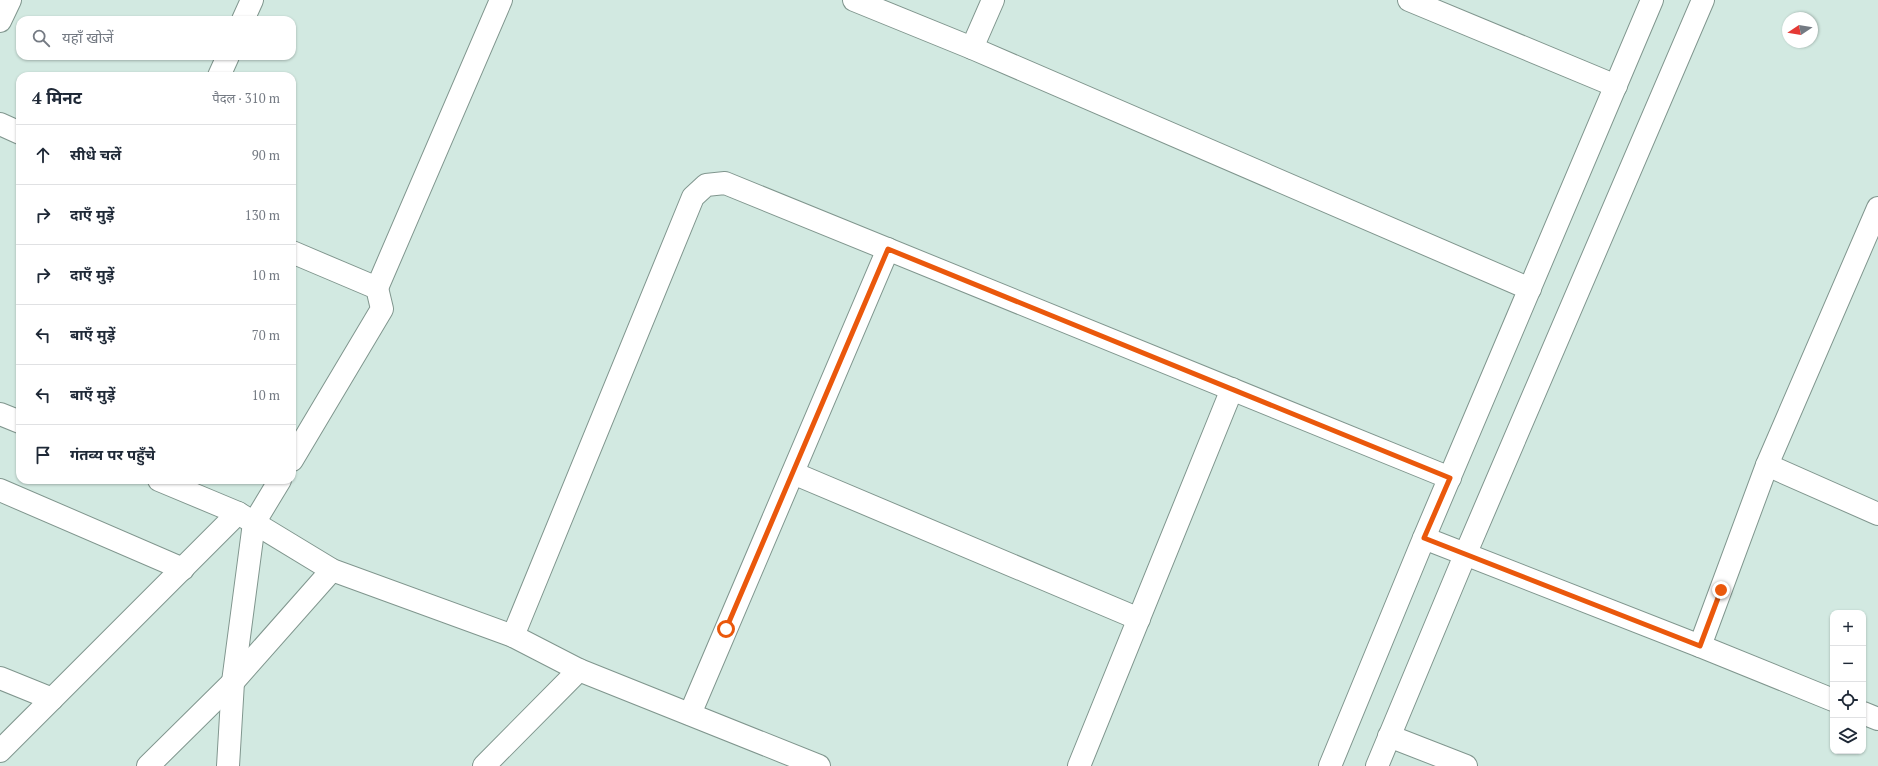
<!DOCTYPE html>
<html lang="hi">
<meta charset="utf-8">
<style>
:root{--surface:#fff;--page:#f2f2f3;--text:#1f2937;--muted:#747a83;--line:#e0e1e3}
body{margin:0;font-family:"PT Serif","Noto Sans Devanagari",serif;background:var(--page);color:var(--text)}
.controls{position:absolute;right:12px;bottom:12px;display:grid;overflow:hidden;border-radius:8px;box-shadow:0 1px 3px #0004}
.controls button{width:36px;height:36px;display:grid;place-items:center;padding:0;border:0;border-bottom:1px solid var(--line);background:var(--surface);color:var(--text);font:20px sans-serif}
.compass{position:absolute;left:1782px;top:12px;width:36px;height:36px;border-radius:50%;background:var(--surface);box-shadow:0 1px 3px #0004;rotate:258deg}
.stop{position:absolute;width:12px;height:12px;margin:-9px;border:3px solid #ea580c;border-radius:50%;background:#fff}
.stop.end{background:#ea580c;border-color:#fff;box-shadow:0 1px 4px #0008}
.list{margin:0;padding:0;list-style:none}
h2{display:flex;justify-content:space-between;align-items:center;height:52px;margin:0;padding:0 16px;font-size:17px}
h2 small{font-size:13px;font-weight:400;color:var(--muted)}
.list li{display:grid;grid-template-columns:26px 1fr auto;gap:12px;align-items:center;box-sizing:border-box;height:60px;padding:0 16px;border-top:1px solid var(--line)}
.list b{display:block;font-size:15px;white-space:nowrap}
.list em{font-size:13px;font-style:normal;color:var(--muted)}
.icon{flex:none;width:22px;height:22px;fill:none;stroke:currentColor;stroke-width:2;stroke-linecap:round;stroke-linejoin:round}
.map{position:relative;flex:none;width:1878px;height:766px;overflow:hidden}
.search{position:absolute;background:var(--surface);box-shadow:0 1px 3px #0004;left:16px;top:16px;width:280px;height:44px;display:flex;align-items:center;gap:10px;box-sizing:border-box;padding:0 14px;border-radius:12px;color:var(--muted);font-size:15px}
.panel{position:absolute;background:var(--surface);box-shadow:0 1px 3px #0004;left:16px;top:72px;width:280px;height:412px;border-radius:12px}
.map>svg:first-child{display:block}
</style>
<div class="map">
<svg width="1878" height="766" viewBox="0 0 1878 766">
<rect width="100%" height="100%" fill="#d2e9e1"/>
<g fill="none" stroke-linecap="round" stroke-linejoin="round">
<!-- minor casing -->
<g stroke="#80968e" stroke-width="24">
<g id="minor">
<polyline points="854,0 972,48 1530,289"/>
<polyline points="1409,0 1616,86"/>
<polyline points="243,20 252,0"/>
<polyline points="0,21 10,0"/>
<polyline points="972,48 993,0"/>
<polyline points="219,76 228,56"/>
<polyline points="0,124 20,133"/>
<polyline points="292,252 377,288 382,309 292,460"/>
<polyline points="377,288 501,0"/>
<polyline points="0,414 20,422"/>
<polyline points="1767,465 1878,514"/>
<polyline points="793,473 1139,619"/>
<polyline points="159,480 238,513 332,570 513,636 579,670 819,766"/>
<polyline points="0,490 183,569"/>
<polyline points="1424,538 1700,646 1833,700"/>
<polyline points="513,636 693,197 706,185 725,183 1450,478"/>
<polyline points="1700,646 1767,465 1878,208"/>
<polyline points="0,678 52,699"/>
<polyline points="1863,713 1878,719"/>
<polyline points="690,714 888,249"/>
<polyline points="1389,736 1466,766"/>
<polyline points="0,751 238,513"/>
<polyline points="148,766 233,682 332,570"/>
<polyline points="228,766 233,682 254,523 280,480"/>
<polyline points="484,766 579,670"/>
<polyline points="1079,766 1232,389"/>
<polyline points="1330,766 1424,538 1652,0"/>
<polyline points="1377,766 1465,555 1703,0"/>
</g>
</g>
<!-- minor -->
<use href="#minor" stroke="#fff" stroke-width="22"/>
</g>
<g fill="none" stroke-linecap="round" stroke-linejoin="round">
<!-- route -->
<polyline stroke="#ea580c" stroke-width="5" points="726,629 888,249 1450,478 1424,538 1700,646 1721,590"/>
</g>
</svg>
<div class="controls">
<button>+</button>
<button>−</button>
<button><svg class="icon" aria-label="locate" viewBox="0 0 24 24"><circle cx="12" cy="12" r="6"/><path d="M12 2v4M12 18v4M2 12h4M18 12h4"/></svg></button>
<button><svg class="icon" aria-label="layers" viewBox="0 0 24 24"><path d="M12 4l9 5-9 5-9-5zM3 14l9 5 9-5"/></svg></button>
</div>
<svg class="compass" viewBox="-18 -18 36 36"><path d="M0-13l5 13h-10z" fill="#e53935"/><path d="M0 13l5-13h-10z" fill="#747a83"/></svg>
<div class="stop" style="left:726px;top:629px"></div>
<div class="stop end" style="left:1721px;top:590px"></div>
<div class="search"><svg class="icon" aria-label="search" viewBox="0 0 24 24"><circle cx="10" cy="10" r="6"/><path d="M15 15l6 6"/></svg>यहाँ खोजें</div>
<section class="panel">
<h2>4 मिनट<small>पैदल · 310 m</small></h2>
<ul class="list">
<li><svg class="icon" aria-label="ahead" viewBox="0 0 24 24"><path d="M12 20V5M6 11l6-6 6 6"/></svg><div><b>सीधे चलें</b></div><em>90 m</em></li>
<li><svg class="icon" aria-label="right" viewBox="0 0 24 24"><path d="M7 20v-9h11M14 6l5 5-5 5"/></svg><div><b>दाएँ मुड़ें</b></div><em>130 m</em></li>
<li><svg class="icon" aria-label="right" viewBox="0 0 24 24"><path d="M7 20v-9h11M14 6l5 5-5 5"/></svg><div><b>दाएँ मुड़ें</b></div><em>10 m</em></li>
<li><svg class="icon" aria-label="left" viewBox="0 0 24 24"><path d="M17 20v-9H6M10 6l-5 5 5 5"/></svg><div><b>बाएँ मुड़ें</b></div><em>70 m</em></li>
<li><svg class="icon" aria-label="left" viewBox="0 0 24 24"><path d="M17 20v-9H6M10 6l-5 5 5 5"/></svg><div><b>बाएँ मुड़ें</b></div><em>10 m</em></li>
<li><svg class="icon" aria-label="arrive" viewBox="0 0 24 24"><path d="M6 21V4h12l-3 4 3 4H6"/></svg><div><b>गंतव्य पर पहुँचे</b></div></li>
</ul>
</section>
</div>
